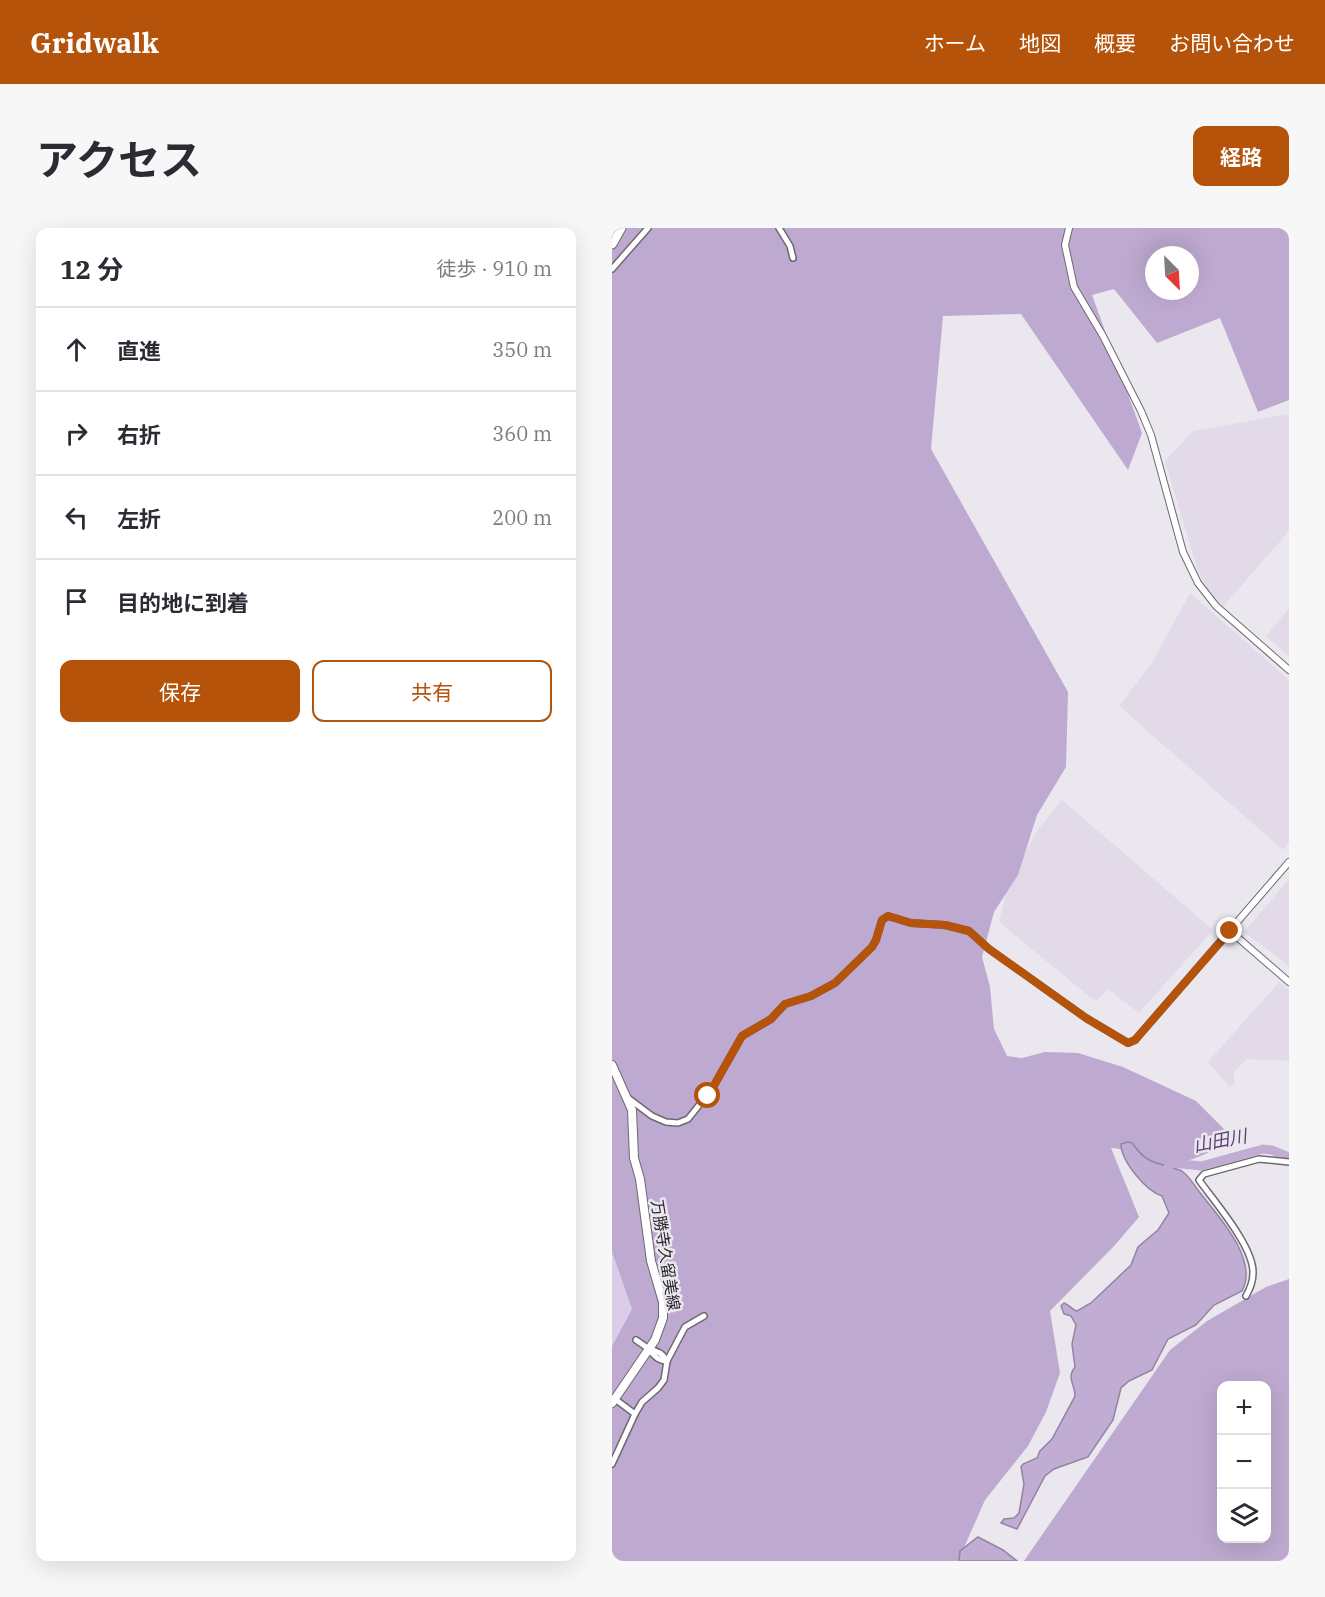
<!DOCTYPE html>
<html lang="ja">
<meta charset="utf-8">
<style>
:root{--surface:#fff;--page:#f7f7f7;--text:#2b2b33;--muted:#7c7c81;--line:#e1e1e2;--accent:#b45309}
body{margin:0;font-family:"IBM Plex Serif","Noto Sans JP",serif;background:var(--page);color:var(--text)}
.controls{position:absolute;right:18px;bottom:18px;display:grid;overflow:hidden;border-radius:12px;box-shadow:0 6px 24px #0002}
.controls button{width:54px;height:54px;display:grid;place-items:center;padding:0;border:0;border-bottom:2px solid var(--line);background:var(--surface);color:var(--text);font:30px sans-serif}
.compass{position:absolute;left:533px;top:18px;width:54px;height:54px;border-radius:50%;background:var(--surface);box-shadow:0 6px 24px #0002;rotate:156deg}
.stop{position:absolute;width:18px;height:18px;margin:-14px;border:4px solid #b45309;border-radius:50%;background:#fff}
.stop.end{background:#b45309;border-color:#fff;box-shadow:0 2px 6px #0008}
.list{margin:0;padding:0;list-style:none}
h2{display:flex;justify-content:space-between;align-items:center;height:78px;margin:0;padding:0 24px;font-size:26px}
h2 small{font-size:20px;font-weight:400;color:var(--muted)}
.list li{display:grid;grid-template-columns:39px 1fr auto;gap:18px;align-items:center;box-sizing:border-box;height:84px;padding:0 24px;border-top:2px solid var(--line)}
.list b{display:block;font-size:22px;white-space:nowrap}
.list em{font-size:20px;font-style:normal;color:var(--muted)}
.actions{display:flex;gap:12px;padding:18px 24px}
.actions a{flex:1;padding:14px 0;border:2px solid var(--accent);border-radius:12px;text-align:center;font-size:21px;color:var(--accent)}
.actions .main{background:var(--accent);color:#fff}
.icon{flex:none;width:33px;height:33px;fill:none;stroke:currentColor;stroke-width:2;stroke-linecap:round;stroke-linejoin:round}
.map{position:relative;flex:none;width:677px;height:1333px;overflow:hidden;border-radius:12px}
header{display:flex;align-items:center;gap:36px;box-sizing:border-box;height:84px;padding:0 30px;background:var(--accent);color:#fff}
header strong{font-size:28px}
nav{display:flex;gap:33px;margin-inline-start:auto;font-size:21px}
.intro{display:flex;align-items:center;justify-content:space-between;box-sizing:border-box;height:144px;padding:0 36px}
h1{margin:0;font-size:42px}
.button{padding:15px 27px;border-radius:12px;background:var(--accent);color:#fff;font-size:21px;font-weight:700}
main{display:flex;gap:36px;padding:0 36px}
aside{flex:1;background:var(--surface);border-radius:12px;box-shadow:0 6px 24px #0002}
.map>svg:first-child{display:block}
</style>
<header>
<strong>Gridwalk</strong>
<nav><a>ホーム</a><a>地図</a><a>概要</a><a>お問い合わせ</a></nav>
</header>
<div class="intro"><h1>アクセス</h1><a class="button">経路</a></div>
<main>
<aside>
<h2>12 分<small>徒歩 · 910 m</small></h2>
<ul class="list">
<li><svg class="icon" aria-label="ahead" viewBox="0 0 24 24"><path d="M12 20V5M6 11l6-6 6 6"/></svg><div><b>直進</b></div><em>350 m</em></li>
<li><svg class="icon" aria-label="right" viewBox="0 0 24 24"><path d="M7 20v-9h11M14 6l5 5-5 5"/></svg><div><b>右折</b></div><em>360 m</em></li>
<li><svg class="icon" aria-label="left" viewBox="0 0 24 24"><path d="M17 20v-9H6M10 6l-5 5 5 5"/></svg><div><b>左折</b></div><em>200 m</em></li>
<li><svg class="icon" aria-label="arrive" viewBox="0 0 24 24"><path d="M6 21V4h12l-3 4 3 4H6"/></svg><div><b>目的地に到着</b></div></li>
</ul>
<div class="actions"><a class="main">保存</a><a>共有</a></div>
</aside>
<div class="map">
<svg width="677" height="1333" viewBox="0 0 677 1333">
<rect width="100%" height="100%" fill="#ebe7ef"/>
<!-- built -->
<g fill="#e2dae9">
<polygon points="677,186 677,303 611,379 596,364 585,340 553,233 581,203"/>
<polygon points="578,365 677,452 677,615 671,622 507,478 541,433"/>
<polygon points="677,380 677,428 654,408"/>
<polygon points="450,572 601,702 527,785 496,761 484,774 387,694 396,658 424,604"/>
<polygon points="677,651 677,738 632,704"/>
<polygon points="667,754 677,762 677,833 635,831 622,844 622,856 618,859 596,834"/>
</g>
<!-- green -->
<polygon fill="#dacde7" points="0,1024 20,1081 0,1118"/>
<!-- forest -->
<g fill="#bea9d0" fill-rule="evenodd">
<path d="M 0,0 L 677,0 L 677,172 L 646,184 L 608,90 L 545,115 L 502,61 L 480,67 L 530,205 L 516,242 L 409,86 L 331,88 L 319,221 L 456,464 L 454,539 L 425,587 L 406,647 L 382,684 L 370,729 L 378,759 L 382,801 L 395,828 L 410,830 L 433,824 L 466,825 L 511,839 L 584,873 L 623,912 C 601,923 559,944 534,938 C 519,935 520,920 499,920 L 527,989 L 503,1017 L 438,1083 L 448,1145 L 434,1184 L 416,1218 L 373,1272 L 346,1333 L 0,1333 L 0,1118 L 20,1081 L 0,1024 ZM 542,27 L 578,27 L 578,63 L 542,63 Z"/>
<path d="M 677,1051 L 677,1333 L 412,1333 L 558,1122 L 595,1093 L 654,1059 ZM 610,1158 L 654,1158 L 654,1310 L 610,1310 Z"/>
</g>
<!-- water -->
<g fill="#c1acd3" stroke="#9384a0" stroke-width="1.5">
<path d="M 516,914 L 520,915 C 532,932 539,934 558,939 C 562,941 568,941 571,944 C 578,949 583,959 589,966 C 607,989 647,1032 630,1063 L 602,1077 L 584,1097 L 556,1111 L 540,1142 L 517,1153 L 509,1160 L 501,1192 L 476,1229 L 442,1241 L 433,1248 L 405,1301 L 389,1295 L 392,1291 L 402,1290 L 407,1285 L 412,1256 L 409,1239 L 411,1236 L 425,1230 L 428,1223 L 440,1211 L 463,1168 C 463,1155 454,1151 463,1139 L 460,1116 L 464,1097 L 459,1088 L 452,1086 L 449,1078 L 452,1075 C 458,1077 460,1082 465,1083 L 479,1075 L 519,1037 L 526,1019 L 546,1002 L 557,985 L 550,968 C 534,963 509,933 509,916 Z"/>
<polygon points="366,1309 391,1322 405,1333 347,1333 348,1323"/>
</g>
<g fill="none" stroke-linecap="round" stroke-linejoin="round">
<!-- river -->
<polyline stroke="#c1acd3" stroke-width="9" points="550,947 560,935 589,938 651,921 660,922 677,929"/>
<!-- minor casing -->
<g stroke="#6d6970" stroke-width="8">
<g id="minor">
<polyline points="167,0 178,18 181,30"/>
<polyline points="0,41 36,0"/>
<polyline points="16,870 40,888 54,894 66,895 76,891 100,861 130,808 159,791 173,776 199,768 223,755 260,719 264,712 270,692 276,688 299,695 333,697 357,703 377,721 474,790 516,815 523,812"/>
<path d="M 634,1068 C 638,1061 641,1054 641,1045 C 642,1019 602,973 587,952 L 592,946 L 647,931 L 677,934"/>
<path d="M 24,1112 C 28,1115 34,1118 37,1122 C 43,1128 46,1133 55,1133"/>
<path d="M 37,1122 C 45,1122 51,1126 55,1133"/>
<polyline points="3,1171 23,1186"/>
<polyline points="0,1236 23,1186 30,1174 46,1160 52,1152 55,1133 73,1099 92,1088"/>
</g>
</g>
<!-- tertiary casing -->
<g stroke="#6d6970" stroke-width="8">
<g id="tertiary">
<polyline points="457,0 453,17 462,59 491,108 529,183 539,207 571,324 586,355 604,378 677,442"/>
<polyline points="618,703 677,754"/>
<polyline points="523,812 677,634"/>
</g>
</g>
<!-- secondary casing -->
<g stroke="#6d6970" stroke-width="10">
<polyline id="secondary" points="0,837 20,882 22,930 28,951 39,1033 51,1074 51,1090 43,1112 0,1175"/>
</g>
<!-- motorway casing -->
<g stroke="#6d6970" stroke-width="11">
<polyline id="motorway" points="0,16 9,0"/>
</g>
<!-- minor -->
<use href="#minor" stroke="#fff" stroke-width="5"/>
<!-- tertiary -->
<use href="#tertiary" stroke="#fff" stroke-width="6"/>
<!-- secondary -->
<use href="#secondary" stroke="#fff" stroke-width="8"/>
<!-- motorway -->
<use href="#motorway" stroke="#fff" stroke-width="9"/>
</g>
<g fill="none" stroke-linecap="round" stroke-linejoin="round">
<!-- route -->
<polyline stroke="#b45309" stroke-width="8" points="96,868 130,808 159,791 173,776 199,768 223,755 260,719 264,712 270,692 276,688 299,695 333,697 357,703 377,721 474,790 516,815 523,812 618,703"/>
</g>
<g text-anchor="middle" stroke-width="5" stroke-linejoin="round" paint-order="stroke">
<!-- street labels -->
<g font-size="16" fill="#29272a" stroke="#ebe7ef">
<text transform="translate(54 1027) rotate(81)" y="6">万勝寺久留美線</text>
</g>
<!-- water labels -->
<g font-size="18" font-style="italic" fill="#5e4174" stroke="#ebe7ef">
<text transform="translate(608 913) rotate(-11)" y="6">山田川</text>
</g>
</g>
</svg>
<div class="controls">
<button>+</button>
<button>−</button>
<button><svg class="icon" aria-label="layers" viewBox="0 0 24 24"><path d="M12 4l9 5-9 5-9-5zM3 14l9 5 9-5"/></svg></button>
</div>
<svg class="compass" viewBox="-18 -18 36 36"><path d="M0-13l5 13h-10z" fill="#e53935"/><path d="M0 13l5-13h-10z" fill="#7c7c81"/></svg>
<div class="stop" style="left:96px;top:868px"></div>
<div class="stop end" style="left:618px;top:703px"></div>
</div>
</main>
